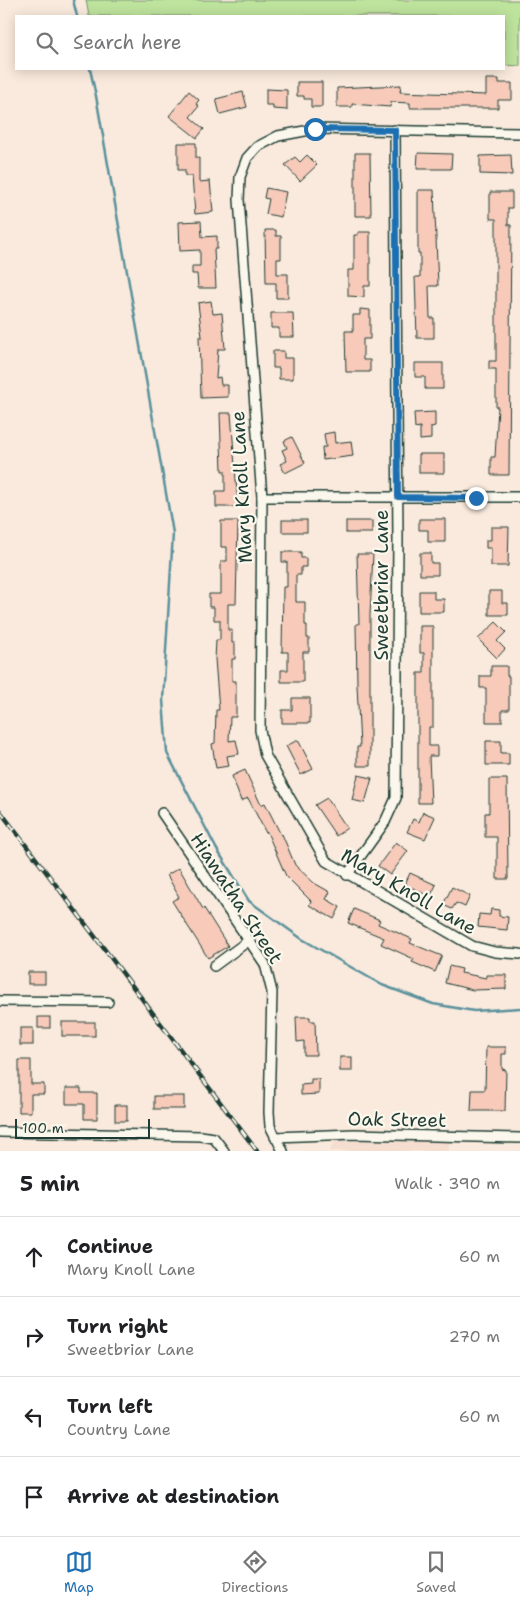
<!DOCTYPE html>
<meta charset="utf-8">
<style>
:root{--surface:#fff;--page:#f2f2f2;--text:#202124;--muted:#757577;--line:#e0e0e0;--accent:#1f6fb2}
body{margin:0;font-family:"Shantell Sans",sans-serif;background:var(--page);color:var(--text)}
.scale{position:absolute;left:15px;bottom:12px;width:135px;box-sizing:border-box;padding-left:5px;border:2px solid #1f3d34;border-top:0;font-size:14px;line-height:18px;white-space:nowrap;color:#1f3d34;-webkit-text-stroke:4px #fbf7ec;paint-order:stroke}
.stop{position:absolute;width:15px;height:15px;margin:-11px;border:4px solid #1f6fb2;border-radius:50%;background:#fff}
.stop.end{background:#1f6fb2;border-color:#fff;box-shadow:0 1px 5px #0008}
.list{margin:0;padding:0;list-style:none}
h2{display:flex;justify-content:space-between;align-items:center;height:65px;margin:0;padding:0 20px;font-size:21px}
h2 small{font-size:16px;font-weight:400;color:var(--muted)}
.list li{display:grid;grid-template-columns:32px 1fr auto;gap:15px;align-items:center;box-sizing:border-box;height:80px;padding:0 20px;border-top:1px solid var(--line)}
.list b{display:block;font-size:19px;white-space:nowrap}
.list p{margin:0;font-size:16px;white-space:nowrap;color:var(--muted)}
.list em{font-size:16px;font-style:normal;color:var(--muted)}
.icon{flex:none;width:28px;height:28px;fill:none;stroke:currentColor;stroke-width:2;stroke-linecap:round;stroke-linejoin:round}
.map{position:relative;flex:none;width:520px;height:1151px;overflow:hidden}
.search{position:absolute;background:var(--surface);box-shadow:0 2px 12px #0003;left:15px;right:15px;top:15px;height:55px;display:flex;align-items:center;gap:12px;box-sizing:border-box;padding:0 18px;border-radius:0px;color:var(--muted);font-size:19px}
.sheet{height:385px;background:var(--surface)}
nav{display:flex;justify-content:space-around;align-items:center;box-sizing:border-box;height:70px;border-top:1px solid var(--line);background:var(--surface);font-size:14px;color:var(--muted)}
nav a{display:grid;justify-items:center;gap:2px}
nav .on{color:var(--accent)}
.map>svg:first-child{display:block}
</style>
<div class="map">
<svg width="520" height="1151" viewBox="0 0 520 1151">
<rect width="100%" height="100%" fill="#faeadd"/>
<filter id="ink" filterUnits="userSpaceOnUse"><feTurbulence type="fractalNoise" baseFrequency=".02" numOctaves="2"/><feDisplacementMap in="SourceGraphic" scale="10" xChannelSelector="R" yChannelSelector="G"/><feConvolveMatrix kernelMatrix="1 2 1 2 8 2 1 2 1" color-interpolation-filters="sRGB"/></filter>
<g filter="url(#ink)">
<!-- built -->
<polygon fill="#f5ddcf" points="334,1141 449,1142 449,1151 330,1151"/>
<!-- green -->
<polygon fill="#bee39d" stroke="#6e9068" points="86,0 520,0 520,66 504,65 504,16 89,16"/>
<g fill="none" stroke-linecap="round" stroke-linejoin="round">
<!-- stream -->
<g stroke="#5a919c" stroke-width="2.5">
<polyline points="73,0 77,16"/>
<polyline points="90,69 96,96 173,533 163,700 167,753 216,848 249,901 302,939 382,985 433,1004 474,1011 520,1008"/>
</g>
</g>
<!-- building -->
<g fill="#f7caba" stroke="#1f3d34">
<polygon points="486,79 499,79 499,83 512,83 512,100 498,100 498,108 410,108 410,103 391,102 390,107 352,104 352,107 337,107 337,88 401,85 400,92 486,95"/>
<polygon points="297,82 322,82 322,107 311,107 311,99 304,99 304,96 297,96"/>
<polygon points="266,89 287,90 287,110 273,109 273,105 266,105"/>
<polygon points="189,91 199,100 196,104 199,106 190,117 204,129 197,138 169,116"/>
<polygon points="243,92 247,107 220,114 216,99"/>
<polygon points="178,143 196,143 196,158 199,158 199,182 210,181 213,212 195,214 192,176 185,176 185,170 178,170"/>
<polygon points="355,153 370,153 371,216 355,216"/>
<polygon points="418,153 452,154 451,169 417,169"/>
<polygon points="307,155 317,165 300,181 285,165 295,157 300,162"/>
<polygon points="511,155 512,175 480,174 480,156"/>
<polygon points="266,188 286,192 281,217 266,214 269,199 264,198"/>
<polygon points="418,190 434,190 438,286 429,286 430,318 434,318 434,338 417,338 415,277 420,277 420,253 418,253"/>
<polygon points="490,192 512,192 512,208 508,208 508,225 511,225 509,475 491,475 491,457 495,457 498,407 496,407 496,369 489,369 489,361 496,361 496,219 490,219"/>
<polygon points="201,221 202,237 217,236 217,249 214,249 216,288 198,288 197,274 192,274 192,266 200,266 200,250 180,251 179,222"/>
<polygon points="265,230 276,230 276,236 281,236 281,259 277,259 277,274 288,274 288,298 276,298 276,283 266,283"/>
<polygon points="358,232 370,232 370,286 364,286 364,297 348,296 348,270 354,270 354,235 358,235"/>
<polygon points="211,301 213,314 222,313 225,349 218,349 216,378 220,377 221,385 228,385 228,397 201,398 199,337 202,337 198,303"/>
<polygon points="360,309 370,310 370,339 363,339 363,360 370,360 370,372 346,372 345,331 353,331 353,315 360,315"/>
<polygon points="271,313 293,313 294,337 279,337 279,328 271,328"/>
<polygon points="273,351 284,351 284,358 293,358 293,379 279,379 279,368 273,368"/>
<polygon points="415,363 443,363 443,389 425,389 425,377 415,377"/>
<polygon points="435,412 435,426 431,427 431,439 420,440 420,427 415,428 414,413"/>
<polygon points="220,413 231,413 238,507 216,507 216,491 225,491 225,471 222,471"/>
<polygon points="334,432 335,443 351,441 353,456 323,460 322,447 326,447 324,434"/>
<polygon points="292,437 305,463 285,473 280,464 287,461 282,450 287,448 284,441"/>
<rect x="419" y="454" width="25" height="19"/>
<polygon points="419,519 445,519 445,542 428,542 428,530 419,530"/>
<rect x="282" y="520" width="25" height="12"/>
<polygon points="221,521 238,521 236,604 228,604 228,630 232,630 232,643 235,643 235,659 232,659 232,681 236,681 236,717 230,717 229,741 236,740 239,754 227,756 229,766 216,768 212,744 215,743 216,710 219,710 215,659 216,640 220,640 220,620 214,620 214,607 209,607 209,594 221,594 221,561 227,561 227,547 221,547"/>
<rect x="346" y="521" width="26" height="12"/>
<polygon points="491,527 509,527 508,566 491,566 491,548 486,548 486,540 491,540"/>
<polygon points="282,552 301,552 301,558 306,558 306,567 301,567 301,575 296,575 296,602 305,602 305,625 307,625 307,638 309,638 309,652 303,652 303,682 281,682 281,670 288,670 288,652 282,652 283,587 287,587 287,562 282,562"/>
<polygon points="420,553 431,553 431,563 438,563 438,575 420,575"/>
<polygon points="357,554 373,554 370,615 370,766 357,766 357,747 360,747 357,685 356,624 359,624"/>
<polygon points="419,591 434,591 434,599 444,599 444,612 419,612"/>
<polygon points="489,591 502,591 502,603 508,603 508,615 489,615"/>
<polygon points="496,622 506,632 497,641 505,649 497,658 478,639"/>
<polygon points="420,626 433,626 433,727 429,727 429,746 437,746 437,756 429,756 431,803 418,803 418,673 424,673 424,653 420,653"/>
<polygon points="491,666 507,666 507,676 509,676 509,710 502,710 502,722 486,722 486,688 480,688 480,676 491,676"/>
<polygon points="292,698 310,698 310,723 282,723 282,710 292,710"/>
<polygon points="298,740 313,769 301,775 286,746"/>
<polygon points="486,741 501,741 501,753 509,753 509,765 486,765"/>
<polygon points="245,770 261,805 265,803 281,835 282,834 295,865 314,883 330,892 326,899 340,907 334,919 309,905 311,901 286,876 267,832 266,833 248,798 241,801 232,776"/>
<polygon points="358,775 372,778 365,803 352,800"/>
<polygon points="489,779 507,779 508,879 497,879 497,837 485,837 485,813 489,813"/>
<polygon points="327,798 347,828 336,836 315,805"/>
<polygon points="423,812 435,817 425,839 407,832 413,819 419,822"/>
<polygon points="396,842 408,851 390,875 378,866"/>
<polygon points="179,868 203,909 204,908 228,946 208,958 172,901 179,897 167,875"/>
<polygon points="410,873 436,885 430,897 405,884"/>
<polygon points="452,887 470,896 465,907 456,903 452,909 443,905"/>
<polygon points="354,909 380,920 378,924 412,939 410,943 442,956 435,972 412,962 414,959 381,944 384,938 348,923"/>
<polygon points="491,909 499,910 499,916 508,917 507,930 478,927 479,914 490,915"/>
<polygon points="449,966 462,969 461,973 486,978 486,975 506,975 506,989 473,990 445,983"/>
<rect x="28" y="972" width="17" height="12"/>
<rect x="38" y="1017" width="12" height="11"/>
<polygon points="296,1017 310,1017 310,1021 315,1021 316,1055 304,1055 304,1041 297,1042"/>
<rect x="62" y="1022" width="33" height="14"/>
<rect x="20" y="1028" width="13" height="17"/>
<polygon points="486,1047 506,1047 506,1054 502,1054 502,1069 506,1070 505,1111 471,1111 472,1090 485,1090"/>
<rect x="340" y="1057" width="12" height="14"/>
<polygon points="19,1060 31,1060 31,1084 44,1084 44,1094 31,1094 31,1112 19,1112"/>
<polygon points="311,1079 319,1079 319,1094 301,1095 301,1085 311,1084"/>
<polygon points="66,1088 81,1088 81,1093 97,1093 97,1119 84,1119 84,1104 66,1104"/>
<rect x="154" y="1096" width="30" height="13"/>
<rect x="115" y="1105" width="12" height="16"/>
</g>
<g fill="none" stroke-linecap="round" stroke-linejoin="round">
<!-- minor casing -->
<g stroke="#1f3d34" stroke-width="12">
<g id="minor">
<polyline points="520,133 315,129 278,136 257,147 247,158 240,177 239,200 262,497 260,730 265,755 326,861 472,946 495,952 520,954"/>
<polyline points="262,497 520,497"/>
<polyline points="162,813 265,964 272,992 269,1112 270,1126 283,1151"/>
<polyline points="347,875 385,822 396,798 398,540 395,130"/>
<polyline points="214,966 248,941"/>
<polyline points="0,1001 108,1002"/>
<polyline points="0,1132 201,1136 214,1138 224,1151"/>
<polyline points="275,1137 354,1134 520,1138"/>
</g>
</g>
<!-- minor -->
<use href="#minor" stroke="#fbf7ec" stroke-width="9"/>
<!-- rail casing -->
<g stroke="#1f3d34" stroke-width="4.5">
<polyline id="rail" points="0,811 257,1151"/>
</g>
<!-- rail -->
<use href="#rail" stroke="#fbf7ec" stroke-width="2.5" stroke-dasharray="8" stroke-linecap="butt"/>
</g>
</g>
<g fill="none" stroke-linecap="round" stroke-linejoin="round" filter="url(#ink)">
<!-- route -->
<polyline stroke="#1f6fb2" stroke-width="6" points="315,129 395,130 398,497 476,498"/>
</g>
<g text-anchor="middle" stroke-width="4.5" stroke-linejoin="round" paint-order="stroke">
<!-- street labels -->
<g font-size="19" fill="#1f3d34" stroke="#fbf7ec">
<text transform="translate(241 487) rotate(-93)" y="7">Mary Knoll Lane</text>
<text transform="translate(381 585) rotate(-90)" y="7">Sweetbriar Lane</text>
<text transform="translate(409 891) rotate(30)" y="7">Mary Knoll Lane</text>
<text transform="translate(237 898) rotate(57)" y="7">Hiawatha Street</text>
<text transform="translate(397 1119) rotate(1)" y="7">Oak Street</text>
</g>
</g>
</svg>
<div class="scale">100 m</div>
<div class="stop" style="left:315px;top:129px"></div>
<div class="stop end" style="left:476px;top:498px"></div>
<div class="search"><svg class="icon" aria-label="search" viewBox="0 0 24 24"><circle cx="10" cy="10" r="6"/><path d="M15 15l6 6"/></svg>Search here</div>
</div>
<section class="sheet">
<h2>5 min<small>Walk · 390 m</small></h2>
<ul class="list">
<li><svg class="icon" aria-label="ahead" viewBox="0 0 24 24"><path d="M12 20V5M6 11l6-6 6 6"/></svg><div><b>Continue</b><p>Mary Knoll Lane</p></div><em>60 m</em></li>
<li><svg class="icon" aria-label="right" viewBox="0 0 24 24"><path d="M7 20v-9h11M14 6l5 5-5 5"/></svg><div><b>Turn right</b><p>Sweetbriar Lane</p></div><em>270 m</em></li>
<li><svg class="icon" aria-label="left" viewBox="0 0 24 24"><path d="M17 20v-9H6M10 6l-5 5 5 5"/></svg><div><b>Turn left</b><p>Country Lane</p></div><em>60 m</em></li>
<li><svg class="icon" aria-label="arrive" viewBox="0 0 24 24"><path d="M6 21V4h12l-3 4 3 4H6"/></svg><div><b>Arrive at destination</b></div></li>
</ul>
</section>
<nav>
<a class="on"><svg class="icon" aria-label="map" viewBox="0 0 24 24"><path d="M3 6l6-2 6 2 6-2v14l-6 2-6-2-6 2zM9 4v14M15 6v14"/></svg>Map</a>
<a><svg class="icon" aria-label="directions" viewBox="0 0 24 24"><path d="M12 3l9 9-9 9-9-9zM9 14v-3h6M13 9l2 2-2 2"/></svg>Directions</a>
<a><svg class="icon" aria-label="saved" viewBox="0 0 24 24"><path d="M7 4h10v16l-5-4-5 4z"/></svg>Saved</a>
</nav>
